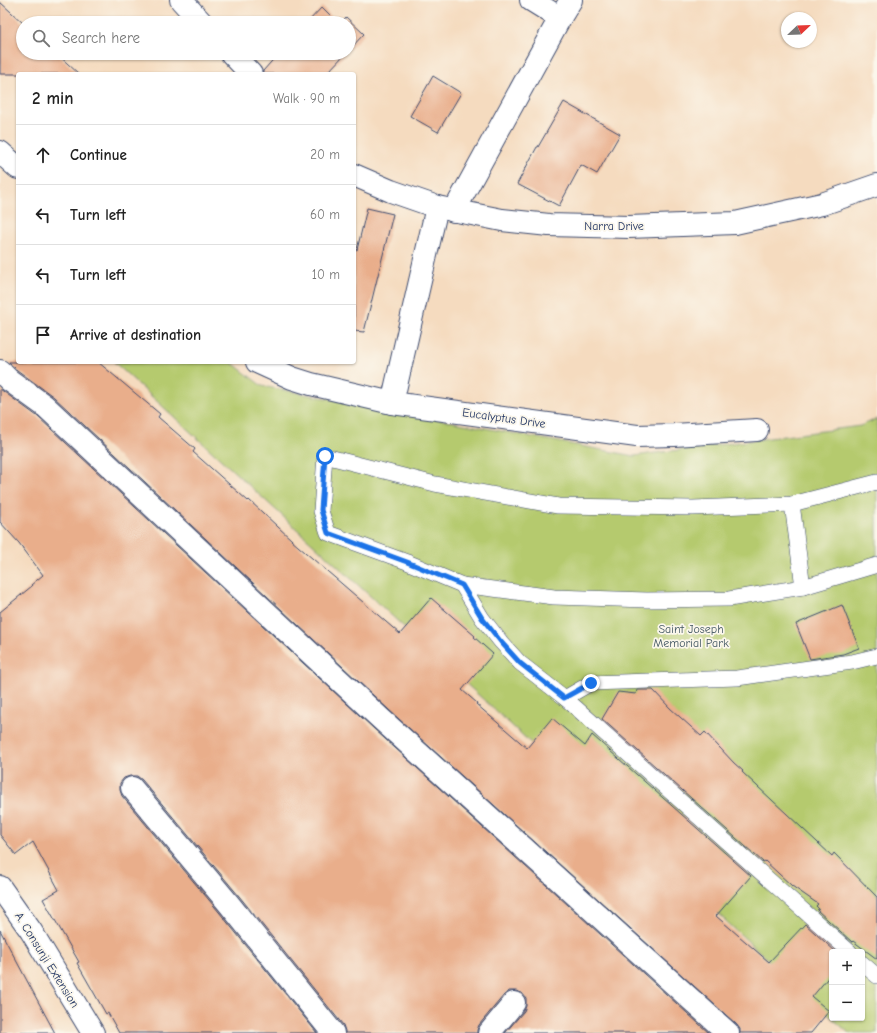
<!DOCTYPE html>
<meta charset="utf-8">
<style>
:root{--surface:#fff;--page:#f6f6f6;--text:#222;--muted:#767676;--line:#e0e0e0}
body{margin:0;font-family:"Comic Neue",sans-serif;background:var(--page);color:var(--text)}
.controls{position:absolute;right:12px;bottom:12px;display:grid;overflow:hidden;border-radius:4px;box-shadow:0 1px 3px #0004}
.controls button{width:36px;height:36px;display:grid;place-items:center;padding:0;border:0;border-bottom:1px solid var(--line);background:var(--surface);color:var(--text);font:20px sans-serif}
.compass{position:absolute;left:781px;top:12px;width:36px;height:36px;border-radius:50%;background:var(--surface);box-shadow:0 1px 3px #0004;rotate:67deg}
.stop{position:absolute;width:12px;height:12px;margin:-9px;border:3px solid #1a73e8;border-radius:50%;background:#fff}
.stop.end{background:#1a73e8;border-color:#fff;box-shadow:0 1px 4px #0008}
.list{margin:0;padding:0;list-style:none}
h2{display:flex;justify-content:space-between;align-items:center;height:52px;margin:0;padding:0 16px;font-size:17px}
h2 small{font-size:13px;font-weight:400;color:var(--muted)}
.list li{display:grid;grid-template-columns:26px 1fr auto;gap:12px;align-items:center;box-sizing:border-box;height:60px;padding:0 16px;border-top:1px solid var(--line)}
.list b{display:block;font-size:15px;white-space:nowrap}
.list em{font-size:13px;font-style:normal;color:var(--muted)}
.icon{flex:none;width:22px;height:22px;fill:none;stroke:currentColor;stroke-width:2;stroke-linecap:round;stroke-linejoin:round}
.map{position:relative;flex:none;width:877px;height:1033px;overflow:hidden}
.search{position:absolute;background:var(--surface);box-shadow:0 1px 3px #0004;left:16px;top:16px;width:340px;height:44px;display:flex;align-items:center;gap:10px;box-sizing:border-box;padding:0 14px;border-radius:22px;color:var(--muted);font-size:15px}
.panel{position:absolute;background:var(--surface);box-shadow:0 1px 3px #0004;left:16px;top:72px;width:340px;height:292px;border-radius:4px}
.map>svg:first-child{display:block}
</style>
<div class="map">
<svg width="877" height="1033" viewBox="0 0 877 1033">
<rect width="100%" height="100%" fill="#fbf7ec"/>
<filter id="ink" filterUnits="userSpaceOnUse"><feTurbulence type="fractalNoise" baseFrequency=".025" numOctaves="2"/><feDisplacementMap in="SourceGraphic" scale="8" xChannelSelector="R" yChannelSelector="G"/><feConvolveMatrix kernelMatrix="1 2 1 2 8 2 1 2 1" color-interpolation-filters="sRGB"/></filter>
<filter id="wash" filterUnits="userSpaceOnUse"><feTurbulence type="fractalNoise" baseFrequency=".012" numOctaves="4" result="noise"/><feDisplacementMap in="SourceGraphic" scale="16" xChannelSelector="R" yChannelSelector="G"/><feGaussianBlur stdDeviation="0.9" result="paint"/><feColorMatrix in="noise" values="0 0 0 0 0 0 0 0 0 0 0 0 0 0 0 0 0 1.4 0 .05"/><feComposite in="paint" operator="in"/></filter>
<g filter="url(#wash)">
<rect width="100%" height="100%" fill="#f5dbbf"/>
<!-- green -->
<polygon fill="#b5ca6e" stroke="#687c66" points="114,362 231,362 262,386 634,456 860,426 877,419 877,1033 849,1033 832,1018 862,1018 862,952 832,952 832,1018"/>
<g id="blocks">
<!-- building -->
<g fill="#e9ae8b">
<polygon points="0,2 23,23 23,53 56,53 79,74 0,74"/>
<polygon points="322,7 338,23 307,23"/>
<polygon points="346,17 364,34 349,50 349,23 341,23"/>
<polygon points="279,53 346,53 326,74 263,74 263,71"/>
<polygon points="433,76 461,93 438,132 410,116"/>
<polygon points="564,102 620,134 597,174 581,165 559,206 517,184 537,147 538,147"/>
<polygon points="367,208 393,214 364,332 354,331 354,249 357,250"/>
<polygon points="9,362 98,362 160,414 158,417 195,449 193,452 248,501 249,500 292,540 291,540 400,634 431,598 475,636 474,637 493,654 462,690 477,703 476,704 527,748 552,718 585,746 592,735 751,876 716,916 769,962 805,924 836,952 832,952 832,973 812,997 829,1011 811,1033 740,1033 740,1029 736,1024 389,710 54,397 17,370"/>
<polygon points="0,389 37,416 373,728 709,1033 505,1033 524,1011 526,1006 526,998 522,993 516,991 509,991 504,995 479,1025 477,1030 477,1033 345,1033 345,1031 343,1025 239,896 142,780 137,776 130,776 124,778 120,783 120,790 122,796 219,912 317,1033 119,1033 108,1013 106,1014 77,963 79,962 43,899 59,890 33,842 16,855 0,835 0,612 32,586 31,585 43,575 19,543 0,522"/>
<polygon points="842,605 859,648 843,654 810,659 796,624"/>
<polygon points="637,690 653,690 670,708 701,736 705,732 734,763 743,771 742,772 832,856 834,853 877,897 877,959 853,941 852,942 817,910 819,909 816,906 818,904 792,886 765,861 763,862 602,719 618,692 636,694"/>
<polygon points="0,930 25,977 55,1033 0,1033"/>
</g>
</g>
</g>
<g filter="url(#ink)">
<use href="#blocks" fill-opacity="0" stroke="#3c496d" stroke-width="1"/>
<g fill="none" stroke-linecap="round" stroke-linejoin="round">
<!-- service casing -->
<g stroke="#3c496d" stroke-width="16">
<g id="service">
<polyline points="792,504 803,587"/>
<polyline points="462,585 554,597 647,600 729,599 803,587 877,565"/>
<polyline points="565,698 520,663 501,642 482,618 462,585 407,562 328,533 321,511 325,456 435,484 558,506 693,508 792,504 877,482"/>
<polyline points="850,952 565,698 591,683 737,678 852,662 877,656"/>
<polyline points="862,963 877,976"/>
</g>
</g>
<!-- minor casing -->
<g stroke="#3c496d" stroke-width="24">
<g id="minor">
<polyline points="181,0 202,23"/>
<polyline points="531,0 560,18"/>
<polyline points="231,53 251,74"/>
<polyline points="0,152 18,168"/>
<polyline points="354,175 391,191 437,207 502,220 549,225 629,227 735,223 822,204 877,185"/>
<polyline points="454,211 560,18 571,0"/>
<polyline points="257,362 292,378 311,384 392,403 637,436 674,435 757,430"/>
<polyline points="0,371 9,380 45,406 381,719 728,1033"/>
<polyline points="392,403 437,207"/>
<polyline points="132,788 229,904 333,1033"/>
<polyline points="489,1033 514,1003"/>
</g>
</g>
<!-- secondary casing -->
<g stroke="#3c496d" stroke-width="24">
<polyline id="secondary" points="0,887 31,931 93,1033"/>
</g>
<!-- service -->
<use href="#service" stroke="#fff" stroke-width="15"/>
<!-- minor -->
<use href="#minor" stroke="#fff" stroke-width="22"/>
<!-- secondary -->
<use href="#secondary" stroke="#fff" stroke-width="22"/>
</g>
</g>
<g fill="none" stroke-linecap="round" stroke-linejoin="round" filter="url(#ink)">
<!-- route -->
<polyline stroke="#1a73e8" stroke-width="5" points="325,456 321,510 328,533 407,562 462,585 482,618 501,642 520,663 564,698 591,683"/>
</g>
<g text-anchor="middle" stroke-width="3.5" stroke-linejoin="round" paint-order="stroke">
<!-- street labels -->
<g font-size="12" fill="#1b2f5e" stroke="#fbf7ec">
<text x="614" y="230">Narra Drive</text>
<text transform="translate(504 418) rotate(8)" y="4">Eucalyptus Drive</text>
<text transform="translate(47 960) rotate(58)" y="4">A. Consunji Extension</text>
</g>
<!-- park labels -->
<g font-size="12" fill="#425662" stroke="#fbf7ec">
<text x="691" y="633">Saint Joseph<tspan x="691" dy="14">Memorial Park</tspan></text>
</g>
</g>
</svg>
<div class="controls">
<button>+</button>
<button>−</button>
</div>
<svg class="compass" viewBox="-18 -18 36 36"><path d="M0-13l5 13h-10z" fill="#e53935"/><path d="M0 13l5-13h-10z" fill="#767676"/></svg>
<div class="stop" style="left:325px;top:456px"></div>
<div class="stop end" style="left:591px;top:683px"></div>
<div class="search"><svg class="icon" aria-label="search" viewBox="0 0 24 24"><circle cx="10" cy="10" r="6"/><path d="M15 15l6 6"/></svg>Search here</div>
<section class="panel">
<h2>2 min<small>Walk · 90 m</small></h2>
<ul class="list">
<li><svg class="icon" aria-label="ahead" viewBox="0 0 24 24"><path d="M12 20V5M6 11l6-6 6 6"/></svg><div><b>Continue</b></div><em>20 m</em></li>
<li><svg class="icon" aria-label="left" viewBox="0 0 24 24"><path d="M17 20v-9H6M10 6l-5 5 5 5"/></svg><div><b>Turn left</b></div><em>60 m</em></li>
<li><svg class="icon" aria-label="left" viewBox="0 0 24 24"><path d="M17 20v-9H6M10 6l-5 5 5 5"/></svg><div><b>Turn left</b></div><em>10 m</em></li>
<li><svg class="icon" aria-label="arrive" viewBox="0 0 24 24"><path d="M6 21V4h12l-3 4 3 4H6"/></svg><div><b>Arrive at destination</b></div></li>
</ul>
</section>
</div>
